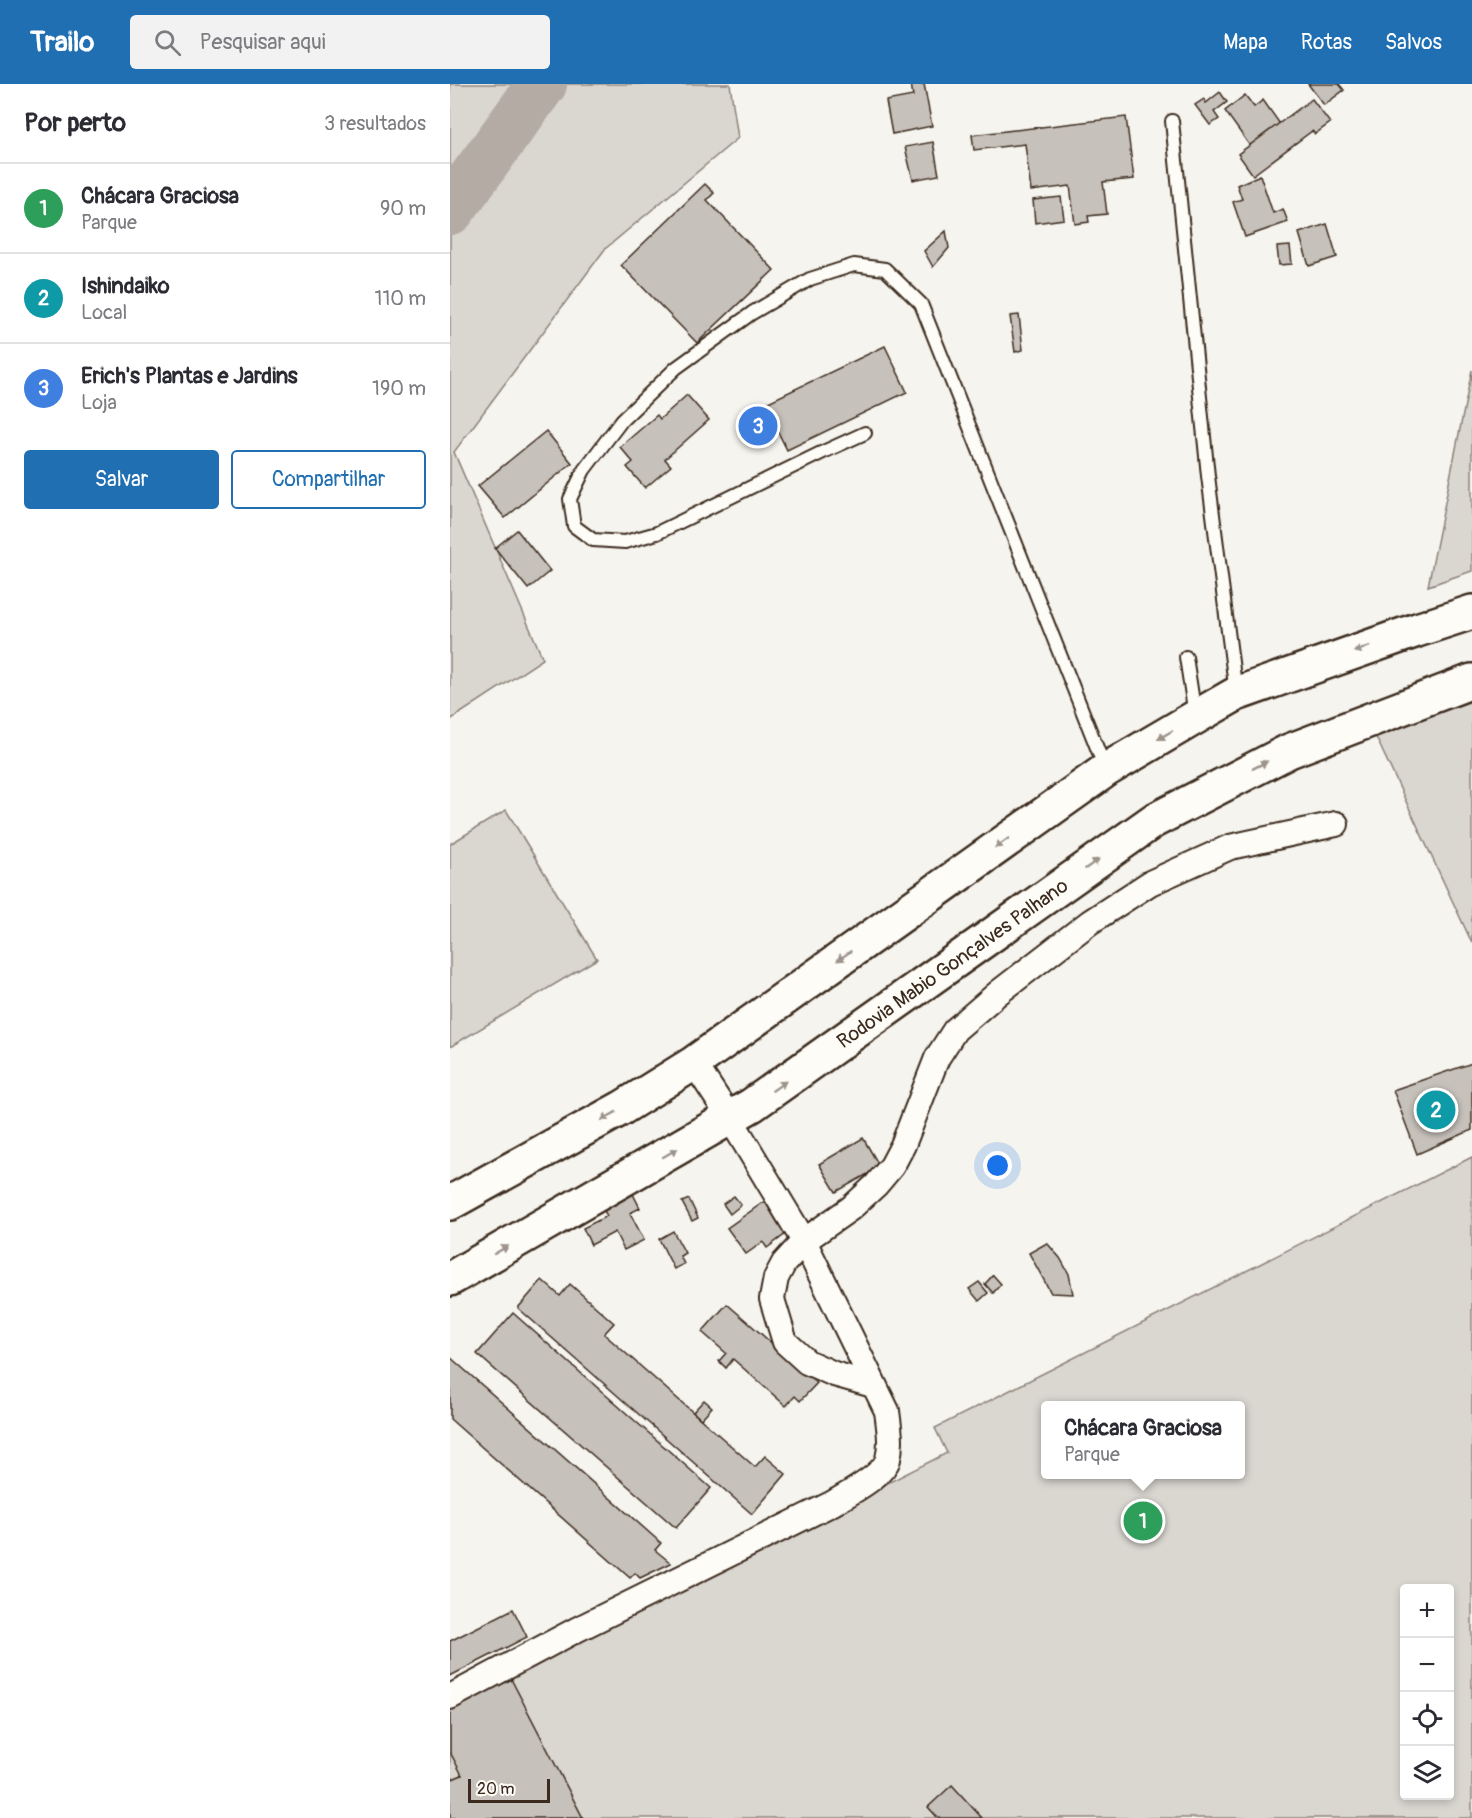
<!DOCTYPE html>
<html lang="pt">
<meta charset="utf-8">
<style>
:root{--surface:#fff;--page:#f2f2f3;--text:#2b2b33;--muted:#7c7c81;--line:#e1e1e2;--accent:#1f6fb2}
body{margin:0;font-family:Pangolin,sans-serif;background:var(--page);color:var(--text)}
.controls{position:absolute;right:18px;bottom:18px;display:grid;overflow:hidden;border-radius:6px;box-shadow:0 3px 9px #0003}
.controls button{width:54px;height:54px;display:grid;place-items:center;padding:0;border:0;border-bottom:2px solid var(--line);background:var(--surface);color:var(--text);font:30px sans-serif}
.scale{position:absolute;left:18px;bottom:15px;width:82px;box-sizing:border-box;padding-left:6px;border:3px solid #3b2a1e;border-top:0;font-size:16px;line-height:21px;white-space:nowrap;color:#3b2a1e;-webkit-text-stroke:4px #fdfcf7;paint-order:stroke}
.you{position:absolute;left:548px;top:1082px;width:21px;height:21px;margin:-15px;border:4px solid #fff;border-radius:50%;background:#1a73e8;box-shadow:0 0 0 9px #1a73e833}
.badge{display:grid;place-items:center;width:39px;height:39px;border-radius:50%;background:var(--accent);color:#fff;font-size:20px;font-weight:700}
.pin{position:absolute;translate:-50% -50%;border:3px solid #fff;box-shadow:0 2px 6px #0006}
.popup{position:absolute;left:591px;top:1317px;width:204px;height:78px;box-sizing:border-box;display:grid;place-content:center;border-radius:6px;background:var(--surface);filter:drop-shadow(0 2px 4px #0005);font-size:20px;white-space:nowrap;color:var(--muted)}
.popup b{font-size:22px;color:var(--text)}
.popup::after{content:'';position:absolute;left:50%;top:100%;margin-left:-12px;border:12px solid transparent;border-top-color:var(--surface)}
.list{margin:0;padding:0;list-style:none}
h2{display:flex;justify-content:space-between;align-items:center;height:78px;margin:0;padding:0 24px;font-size:26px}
h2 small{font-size:20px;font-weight:400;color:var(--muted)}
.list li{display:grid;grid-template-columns:39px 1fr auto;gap:18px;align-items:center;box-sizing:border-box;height:90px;padding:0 24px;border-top:2px solid var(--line)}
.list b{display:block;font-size:22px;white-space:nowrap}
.list p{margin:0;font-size:20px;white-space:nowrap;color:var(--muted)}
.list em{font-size:20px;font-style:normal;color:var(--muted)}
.actions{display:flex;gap:12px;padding:18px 24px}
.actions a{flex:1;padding:14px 0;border:2px solid var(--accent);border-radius:6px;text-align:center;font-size:21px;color:var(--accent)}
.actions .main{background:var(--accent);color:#fff}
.icon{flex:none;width:33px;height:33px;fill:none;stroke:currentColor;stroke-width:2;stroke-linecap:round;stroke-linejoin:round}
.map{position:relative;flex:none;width:1022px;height:1734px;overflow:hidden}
header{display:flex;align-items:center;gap:36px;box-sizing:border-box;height:84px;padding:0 30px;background:var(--accent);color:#fff}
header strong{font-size:28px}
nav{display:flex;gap:33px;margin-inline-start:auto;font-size:21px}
.search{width:420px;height:54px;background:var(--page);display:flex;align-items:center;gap:15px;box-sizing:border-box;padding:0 21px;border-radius:6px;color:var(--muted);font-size:22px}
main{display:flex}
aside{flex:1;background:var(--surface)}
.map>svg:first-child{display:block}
</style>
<header>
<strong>Trailo</strong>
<div class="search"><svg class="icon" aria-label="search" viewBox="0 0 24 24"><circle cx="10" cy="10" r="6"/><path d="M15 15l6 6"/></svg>Pesquisar aqui</div>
<nav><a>Mapa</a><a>Rotas</a><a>Salvos</a></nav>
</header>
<main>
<aside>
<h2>Por perto<small>3 resultados</small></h2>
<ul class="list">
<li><span class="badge" style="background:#2e9e5b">1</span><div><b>Chácara Graciosa</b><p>Parque</p></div><em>90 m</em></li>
<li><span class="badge" style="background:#0f9aa8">2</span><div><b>Ishindaiko</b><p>Local</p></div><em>110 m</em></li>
<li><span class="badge" style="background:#3f7fe0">3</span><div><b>Erich's Plantas e Jardins</b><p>Loja</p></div><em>190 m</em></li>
</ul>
<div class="actions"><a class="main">Salvar</a><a>Compartilhar</a></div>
</aside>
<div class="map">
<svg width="1022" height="1734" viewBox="0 0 1022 1734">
<rect width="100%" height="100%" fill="#f5f4ee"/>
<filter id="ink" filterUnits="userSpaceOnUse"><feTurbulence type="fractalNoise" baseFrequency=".0167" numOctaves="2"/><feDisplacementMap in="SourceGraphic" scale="12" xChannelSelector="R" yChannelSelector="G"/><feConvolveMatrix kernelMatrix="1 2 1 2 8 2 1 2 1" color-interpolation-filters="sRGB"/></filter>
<g filter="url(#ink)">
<!-- green -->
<g fill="#dad6d0" stroke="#8a8077" stroke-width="1.5" fill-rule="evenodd">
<polygon points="0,0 280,0 288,54 155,165 4,368 93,575 0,636"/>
<polygon points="1022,286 1022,487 978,502"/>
<polygon points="1022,617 1022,859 925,651"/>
<polygon points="56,726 147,875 0,963 0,760"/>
<path d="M 1022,1073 L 1022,1734 L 0,1734 L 0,1621 L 497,1369 L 485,1344 ZM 596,1322 L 790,1322 L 790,1390 L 596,1390 ZM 954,1504 L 1000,1504 L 1000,1712 L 954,1712 Z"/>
</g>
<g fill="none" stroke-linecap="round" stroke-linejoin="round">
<!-- river -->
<polyline stroke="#b4aca4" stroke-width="50" points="0,126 92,0"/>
</g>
<!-- building -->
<g fill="#c7c1bb" stroke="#3b2a1e" stroke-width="1.5">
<polygon points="461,0 474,0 482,42 442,50 436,17 463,12"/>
<polygon points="858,0 889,0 894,6 874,21"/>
<polygon points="770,8 777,18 764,28 769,35 760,41 745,21 754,15 756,19"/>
<polygon points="795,11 804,23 813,16 830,40 800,62 775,27"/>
<polygon points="862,15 880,39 865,50 862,47 803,91 788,70"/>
<polygon points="676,33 684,95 653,98 657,130 638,132 639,138 625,140 620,102 581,107 575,60 524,66 522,51"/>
<polygon points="483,58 489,91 463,96 455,63"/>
<polygon points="810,91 823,129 833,125 838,138 795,153 783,118 792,115 787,101"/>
<polygon points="255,100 264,109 257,116 324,186 247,259 171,181"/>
<polygon points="611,113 614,135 585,139 583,116"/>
<polygon points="877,140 887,173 859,182 849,149"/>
<polygon points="496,147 499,164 483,183 474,167"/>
<polygon points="840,162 842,180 829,181 827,163"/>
<polygon points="569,231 573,266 565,268 560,232"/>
<polygon points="435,262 457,308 337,366 314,320"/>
<polygon points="237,311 259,336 215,375 221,382 195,404 177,383 183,378 170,363 207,331 210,335"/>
<polygon points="96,347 122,379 55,434 28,402"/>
<polygon points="67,446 100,487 78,505 45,464"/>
<polygon points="1022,979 1022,1046 967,1070 943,1006"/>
<polygon points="413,1054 430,1083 386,1108 369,1080"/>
<polygon points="182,1108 190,1124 180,1129 194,1156 174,1166 165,1148 141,1161 133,1144 157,1132 152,1123"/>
<polygon points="284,1112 291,1121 280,1130 273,1120"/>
<polygon points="239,1115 248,1134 242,1137 232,1118"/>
<polygon points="318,1115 341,1146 317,1164 313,1158 296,1170 277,1144"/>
<polygon points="223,1147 235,1169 230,1172 234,1180 224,1185 209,1155"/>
<polygon points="597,1159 610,1174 619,1190 623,1210 601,1209 579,1169"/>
<polygon points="543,1191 551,1200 543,1209 535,1200"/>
<polygon points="92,1196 110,1212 120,1200 164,1239 154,1250 305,1383 315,1372 336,1390 302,1430 68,1224"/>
<polygon points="529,1198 538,1209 529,1217 519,1205"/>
<polygon points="277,1220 367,1299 350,1317 345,1312 336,1322 283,1275 276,1284 269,1277 276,1269 252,1248"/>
<polygon points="63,1229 261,1404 226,1444 27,1270"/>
<polygon points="0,1273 211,1459 205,1466 221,1479 190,1494 185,1489 180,1494 0,1335"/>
<polygon points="254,1316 262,1323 251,1335 243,1328"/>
<polygon points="63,1525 77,1553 0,1592 0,1557"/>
<polygon points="60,1593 133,1734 0,1734 0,1696 12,1691 0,1668 0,1623"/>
<polygon points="502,1701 532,1734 488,1734 478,1723"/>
</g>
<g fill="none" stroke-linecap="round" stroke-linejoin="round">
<!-- service casing -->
<g stroke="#3b2a1e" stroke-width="16">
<g id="service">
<polyline points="722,37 758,392 786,609"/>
<polyline points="415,349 371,369 207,449 175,458 143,456 124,442 120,415 134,386 172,336 226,284 302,229 360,195 404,181 435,185 471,220 655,684"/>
<polyline points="736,573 745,631"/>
</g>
</g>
<!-- minor casing -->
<g stroke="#3b2a1e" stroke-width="28">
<g id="minor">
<polyline points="423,1301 384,1290 357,1278 335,1258 322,1215 326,1194 334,1179 354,1157 401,1124 426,1101 442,1082 453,1061 487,974 505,946 548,909 640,838 700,799 780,763 886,740"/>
<path d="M 0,1613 L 126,1546 L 383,1419 C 398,1410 433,1392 438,1375 C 442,1359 439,1343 437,1327 L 354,1157 L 280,1034 L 244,979"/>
</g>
</g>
<!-- secondary casing -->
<g stroke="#3b2a1e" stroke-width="38">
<g id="secondary">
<polyline points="0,1119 172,1024 244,979 656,686 746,633 786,610 967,546 1022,528"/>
<path id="s1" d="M 0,1195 L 302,1021 L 703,737 L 839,667 L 1022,597"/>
</g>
</g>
<!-- service -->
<use href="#service" stroke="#fdfcf7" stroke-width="12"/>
<!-- minor -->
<use href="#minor" stroke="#fdfcf7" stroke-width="24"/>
<!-- secondary -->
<use href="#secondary" stroke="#fdfcf7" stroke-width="33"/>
</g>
<!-- one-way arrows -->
<defs><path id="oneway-solid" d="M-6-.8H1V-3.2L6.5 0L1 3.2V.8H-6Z" transform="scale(1.5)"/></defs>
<g fill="#9c938a">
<use href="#oneway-solid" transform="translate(912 565) rotate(160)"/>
<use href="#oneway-solid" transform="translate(715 651) rotate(150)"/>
<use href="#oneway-solid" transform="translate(810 681) rotate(-27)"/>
<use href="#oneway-solid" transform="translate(552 759) rotate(145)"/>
<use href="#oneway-solid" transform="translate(642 780) rotate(-35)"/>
<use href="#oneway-solid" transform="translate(394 872) rotate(145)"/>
<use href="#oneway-solid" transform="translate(329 1002) rotate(-35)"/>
<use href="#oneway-solid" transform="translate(159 1032) rotate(151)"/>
<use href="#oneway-solid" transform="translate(220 1069) rotate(-30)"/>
<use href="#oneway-solid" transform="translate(51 1166) rotate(-30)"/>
</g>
</g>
<g text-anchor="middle" stroke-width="4.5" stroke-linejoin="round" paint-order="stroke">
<!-- street labels -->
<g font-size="20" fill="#3b2a1e" stroke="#fdfcf7">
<text dy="7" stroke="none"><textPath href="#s1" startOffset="594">Rodovia Mabio Gonçalves Palhano</textPath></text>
</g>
</g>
</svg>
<div class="controls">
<button>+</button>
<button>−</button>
<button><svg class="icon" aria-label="locate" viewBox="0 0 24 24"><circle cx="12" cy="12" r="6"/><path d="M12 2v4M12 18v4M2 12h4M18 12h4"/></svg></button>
<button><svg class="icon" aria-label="layers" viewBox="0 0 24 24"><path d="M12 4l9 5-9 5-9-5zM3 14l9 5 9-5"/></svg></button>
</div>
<div class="scale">20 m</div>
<div class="you"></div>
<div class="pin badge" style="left:693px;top:1437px;background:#2e9e5b">1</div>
<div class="popup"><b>Chácara Graciosa</b>Parque</div>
<div class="pin badge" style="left:986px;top:1026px;background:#0f9aa8">2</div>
<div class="pin badge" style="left:308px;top:342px;background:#3f7fe0">3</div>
</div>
</main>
